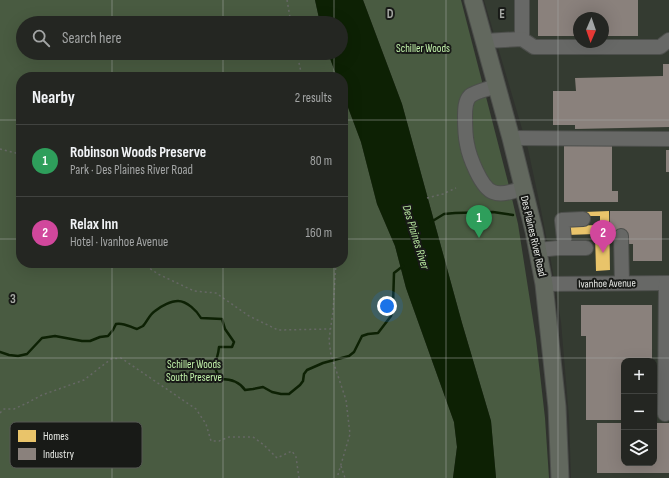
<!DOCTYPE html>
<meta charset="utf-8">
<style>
:root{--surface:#242622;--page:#2c2e2a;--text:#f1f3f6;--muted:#a3a5a5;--line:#414340;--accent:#a6a8a4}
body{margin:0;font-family:"Sofia Sans Condensed",sans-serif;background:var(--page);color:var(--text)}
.controls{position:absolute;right:12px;bottom:12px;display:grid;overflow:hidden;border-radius:8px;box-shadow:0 4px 16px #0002}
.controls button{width:36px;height:36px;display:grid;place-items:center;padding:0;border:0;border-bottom:1px solid var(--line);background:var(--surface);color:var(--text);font:20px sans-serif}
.compass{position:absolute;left:573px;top:12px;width:36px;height:36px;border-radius:50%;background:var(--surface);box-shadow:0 4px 16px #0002;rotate:182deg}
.you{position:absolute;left:387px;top:306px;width:14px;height:14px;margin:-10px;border:3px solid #fff;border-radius:50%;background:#1a73e8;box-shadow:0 0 0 6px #1a73e833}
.badge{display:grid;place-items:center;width:26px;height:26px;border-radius:50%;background:var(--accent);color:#fff;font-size:13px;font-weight:700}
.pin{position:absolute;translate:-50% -33px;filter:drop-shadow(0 1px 2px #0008)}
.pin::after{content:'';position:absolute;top:21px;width:14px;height:12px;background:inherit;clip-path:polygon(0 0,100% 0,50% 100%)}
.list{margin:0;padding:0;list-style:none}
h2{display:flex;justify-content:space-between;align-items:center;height:52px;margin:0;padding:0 16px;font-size:17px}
h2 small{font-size:13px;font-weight:400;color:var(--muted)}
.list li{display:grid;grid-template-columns:26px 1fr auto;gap:12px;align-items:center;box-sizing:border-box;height:72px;padding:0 16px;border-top:1px solid var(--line)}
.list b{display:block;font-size:15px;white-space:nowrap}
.list p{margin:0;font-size:13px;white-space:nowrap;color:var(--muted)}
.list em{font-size:13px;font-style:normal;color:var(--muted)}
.icon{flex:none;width:22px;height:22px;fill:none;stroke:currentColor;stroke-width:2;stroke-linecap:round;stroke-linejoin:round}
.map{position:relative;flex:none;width:669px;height:478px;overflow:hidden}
.search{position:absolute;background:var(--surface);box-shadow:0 4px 16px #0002;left:16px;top:16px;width:332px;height:44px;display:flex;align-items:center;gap:10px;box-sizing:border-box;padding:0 14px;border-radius:22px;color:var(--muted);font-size:15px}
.panel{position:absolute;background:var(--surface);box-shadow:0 4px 16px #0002;left:16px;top:72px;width:332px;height:196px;border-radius:16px}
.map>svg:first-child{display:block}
</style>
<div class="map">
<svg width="669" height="478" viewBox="0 0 669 478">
<rect width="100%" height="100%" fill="#30322e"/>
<!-- built -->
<path fill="#343b31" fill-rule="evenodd" d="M 484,0 L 669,0 L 669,478 L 571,478 L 569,417 L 561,322 L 551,261 L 541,210 L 528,149 ZM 579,18 L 603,18 L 603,42 L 579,42 ZM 624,361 L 654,361 L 654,463 L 624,463 Z"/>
<!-- green -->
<g fill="#495b41">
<polygon points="0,0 315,0 320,23 23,23 23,53 328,53 337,77 21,77 21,263 343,263 343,94 361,142 377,204 395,246 406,288 454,422 457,447 453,478 0,478"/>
<polygon points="363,0 461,0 509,186 518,224 536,339 545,418 549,478 496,478 491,421 462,323 402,104"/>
</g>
<!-- water -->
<polygon fill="#0d2104" points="315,0 363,0 402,104 462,323 491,421 496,478 453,478 457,447 454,422 406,288 395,246 377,204 361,142 343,94 343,77 337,77 328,53 341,53 341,23 320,23"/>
<!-- homes -->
<polygon fill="#e9c46a" points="609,211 610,270 596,271 595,234 567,235 567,226 600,225 600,216 584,216 584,212"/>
<!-- industry -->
<g fill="#8a817c">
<polygon points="538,0 638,0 638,36 603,36 603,18 579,18 579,36 538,36"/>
<polygon points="663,64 669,64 669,127 575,129 575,125 553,125 553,91 576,91 575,78 663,76"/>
<polygon points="564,146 612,146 612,191 618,191 618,202 564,202"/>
<rect x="666" y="150" width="3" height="22"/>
<polygon points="610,211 662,211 662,261 633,261 633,244 627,244 627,231 610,231"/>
<polygon points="581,305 652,305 652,361 624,361 624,420 586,420 586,336 581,336"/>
<polygon points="597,423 624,423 624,463 654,463 654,423 669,423 669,473 597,473"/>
</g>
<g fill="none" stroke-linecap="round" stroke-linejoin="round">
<!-- stream -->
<g stroke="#0d2104" stroke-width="2.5">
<polyline points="431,222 444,214 455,213 493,212 513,215"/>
<path d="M 0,352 L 9,355 L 18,356 L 27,354 L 42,338 L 55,336 L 82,341 L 90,341 L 100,337 L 108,336 L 113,330 L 116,324 C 123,322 130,327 137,329 C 139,328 141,327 143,326 C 147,322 149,315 155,311 C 161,306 171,301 178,301 C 187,301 197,311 201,318 L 222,319 L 225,329 L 234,342 L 232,347 L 219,347 C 218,362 210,365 221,379 C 230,379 239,381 245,390 L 253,389 L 263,387 L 272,392 L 281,394 L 289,394 L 300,385 L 303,381 L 304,374 L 307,370 L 323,363 L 349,356 L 354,352 L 362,336 L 368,334 L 378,333 L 391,316 L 393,305 L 394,273 L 403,266"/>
</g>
<!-- minor casing -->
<g stroke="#4d4f4c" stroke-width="16">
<g id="minor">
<polyline points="522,0 522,39"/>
<polyline points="484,41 522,39 534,47 660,47 669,40"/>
<path d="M 496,86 C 489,89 476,91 470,96 C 465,101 465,110 465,116 C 465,126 465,135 467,144 C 469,156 481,188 493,192 C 502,196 514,191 523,188"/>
<polyline points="511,138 669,139"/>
<polyline points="621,236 622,283"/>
<polyline points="565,248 562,220 583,219"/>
<polyline points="538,250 558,248 586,248"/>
<polyline points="544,284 669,283"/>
<polyline points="665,414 666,283"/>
</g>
</g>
<!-- major casing -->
<g stroke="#4d4f4c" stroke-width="19">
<polyline id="major" points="473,0 511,138 534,231 544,284 557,407 560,478"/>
</g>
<!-- path -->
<g stroke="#666865" stroke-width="1.5" stroke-dasharray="2 3" stroke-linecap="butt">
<polyline points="287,0 291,23"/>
<polyline points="297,53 302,77"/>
<polyline points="0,149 16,153 21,158"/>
<polyline points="427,198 443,194 456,188"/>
<polyline points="142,263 158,274 194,291 216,293 249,316 278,330 330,329"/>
<polyline points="336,263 333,311 329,340 331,355 346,400 350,434 337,478"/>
<polyline points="0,413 4,409 14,409 27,403 42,395 84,380 111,359 121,358 196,409 206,424 211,441 219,441 229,437 253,437 264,445 277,458 292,451 296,457 299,478"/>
<polyline points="341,466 345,478"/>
</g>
<!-- minor -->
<use href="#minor" stroke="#676866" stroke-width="14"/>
<!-- major -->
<use href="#major" stroke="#62685e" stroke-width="17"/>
</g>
<!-- grid -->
<path fill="none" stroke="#a6a8a4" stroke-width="1" stroke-opacity="0.55" d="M 112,0 L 112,23M 223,0 L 223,23M 334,0 L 334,23M 446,0 L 446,478M 558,0 L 558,478M 112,53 L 112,77M 223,53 L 223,77M 334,53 L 334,77M 0,120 L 21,120M 343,120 L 669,120M 0,239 L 21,239M 343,239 L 669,239M 112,263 L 112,478M 223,263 L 223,478M 334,263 L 334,478M 0,358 L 669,358"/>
<g text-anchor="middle" stroke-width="4" stroke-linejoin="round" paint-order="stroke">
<!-- park labels -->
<g font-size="11" fill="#c4f5ac" stroke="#181a17">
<text x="423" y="52">Schiller Woods</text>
<text x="194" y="368">Schiller Woods<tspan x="194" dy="13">South Preserve</tspan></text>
</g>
<!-- street labels -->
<g font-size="11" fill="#e5e7e3" stroke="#181a17">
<text transform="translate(534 236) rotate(77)" y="4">Des Plaines River Road</text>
<text transform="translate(607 283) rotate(-1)" y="4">Ivanhoe Avenue</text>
</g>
<!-- water labels -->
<g font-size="12" font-style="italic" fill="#b8e8a0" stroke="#181a17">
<text transform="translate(416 237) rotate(73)" y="4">Des Plaines River</text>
</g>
</g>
<!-- legend -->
<rect x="10" y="422" width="132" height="46" rx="6" fill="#181a17" stroke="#565854" stroke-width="1"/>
<rect x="18" y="430" width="18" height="12" fill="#e9c46a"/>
<rect x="18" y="448" width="18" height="12" fill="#8a817c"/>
<g font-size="11" fill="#e5e7e3">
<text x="43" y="440">Homes</text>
<text x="43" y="458">Industry</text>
</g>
<g font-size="13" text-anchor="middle" font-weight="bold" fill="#a6a8a4" stroke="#181a17" stroke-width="4" stroke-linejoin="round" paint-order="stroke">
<text x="390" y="18">D</text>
<text x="502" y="18">E</text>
<text x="13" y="303">3</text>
</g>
</svg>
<div class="controls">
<button>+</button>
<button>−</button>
<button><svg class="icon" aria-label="layers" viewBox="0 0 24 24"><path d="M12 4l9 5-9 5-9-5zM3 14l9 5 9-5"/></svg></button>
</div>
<svg class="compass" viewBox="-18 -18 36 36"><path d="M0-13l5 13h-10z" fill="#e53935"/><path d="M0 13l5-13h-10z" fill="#a3a5a5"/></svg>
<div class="you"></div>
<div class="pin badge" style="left:479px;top:238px;background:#2e9e5b">1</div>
<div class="pin badge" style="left:603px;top:253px;background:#d1479c">2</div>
<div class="search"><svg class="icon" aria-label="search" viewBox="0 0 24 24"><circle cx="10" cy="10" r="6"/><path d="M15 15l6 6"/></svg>Search here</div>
<section class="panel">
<h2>Nearby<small>2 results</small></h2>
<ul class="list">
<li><span class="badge" style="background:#2e9e5b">1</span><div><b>Robinson Woods Preserve</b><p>Park · Des Plaines River Road</p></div><em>80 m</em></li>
<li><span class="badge" style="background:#d1479c">2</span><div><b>Relax Inn</b><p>Hotel · Ivanhoe Avenue</p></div><em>160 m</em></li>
</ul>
</section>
</div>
